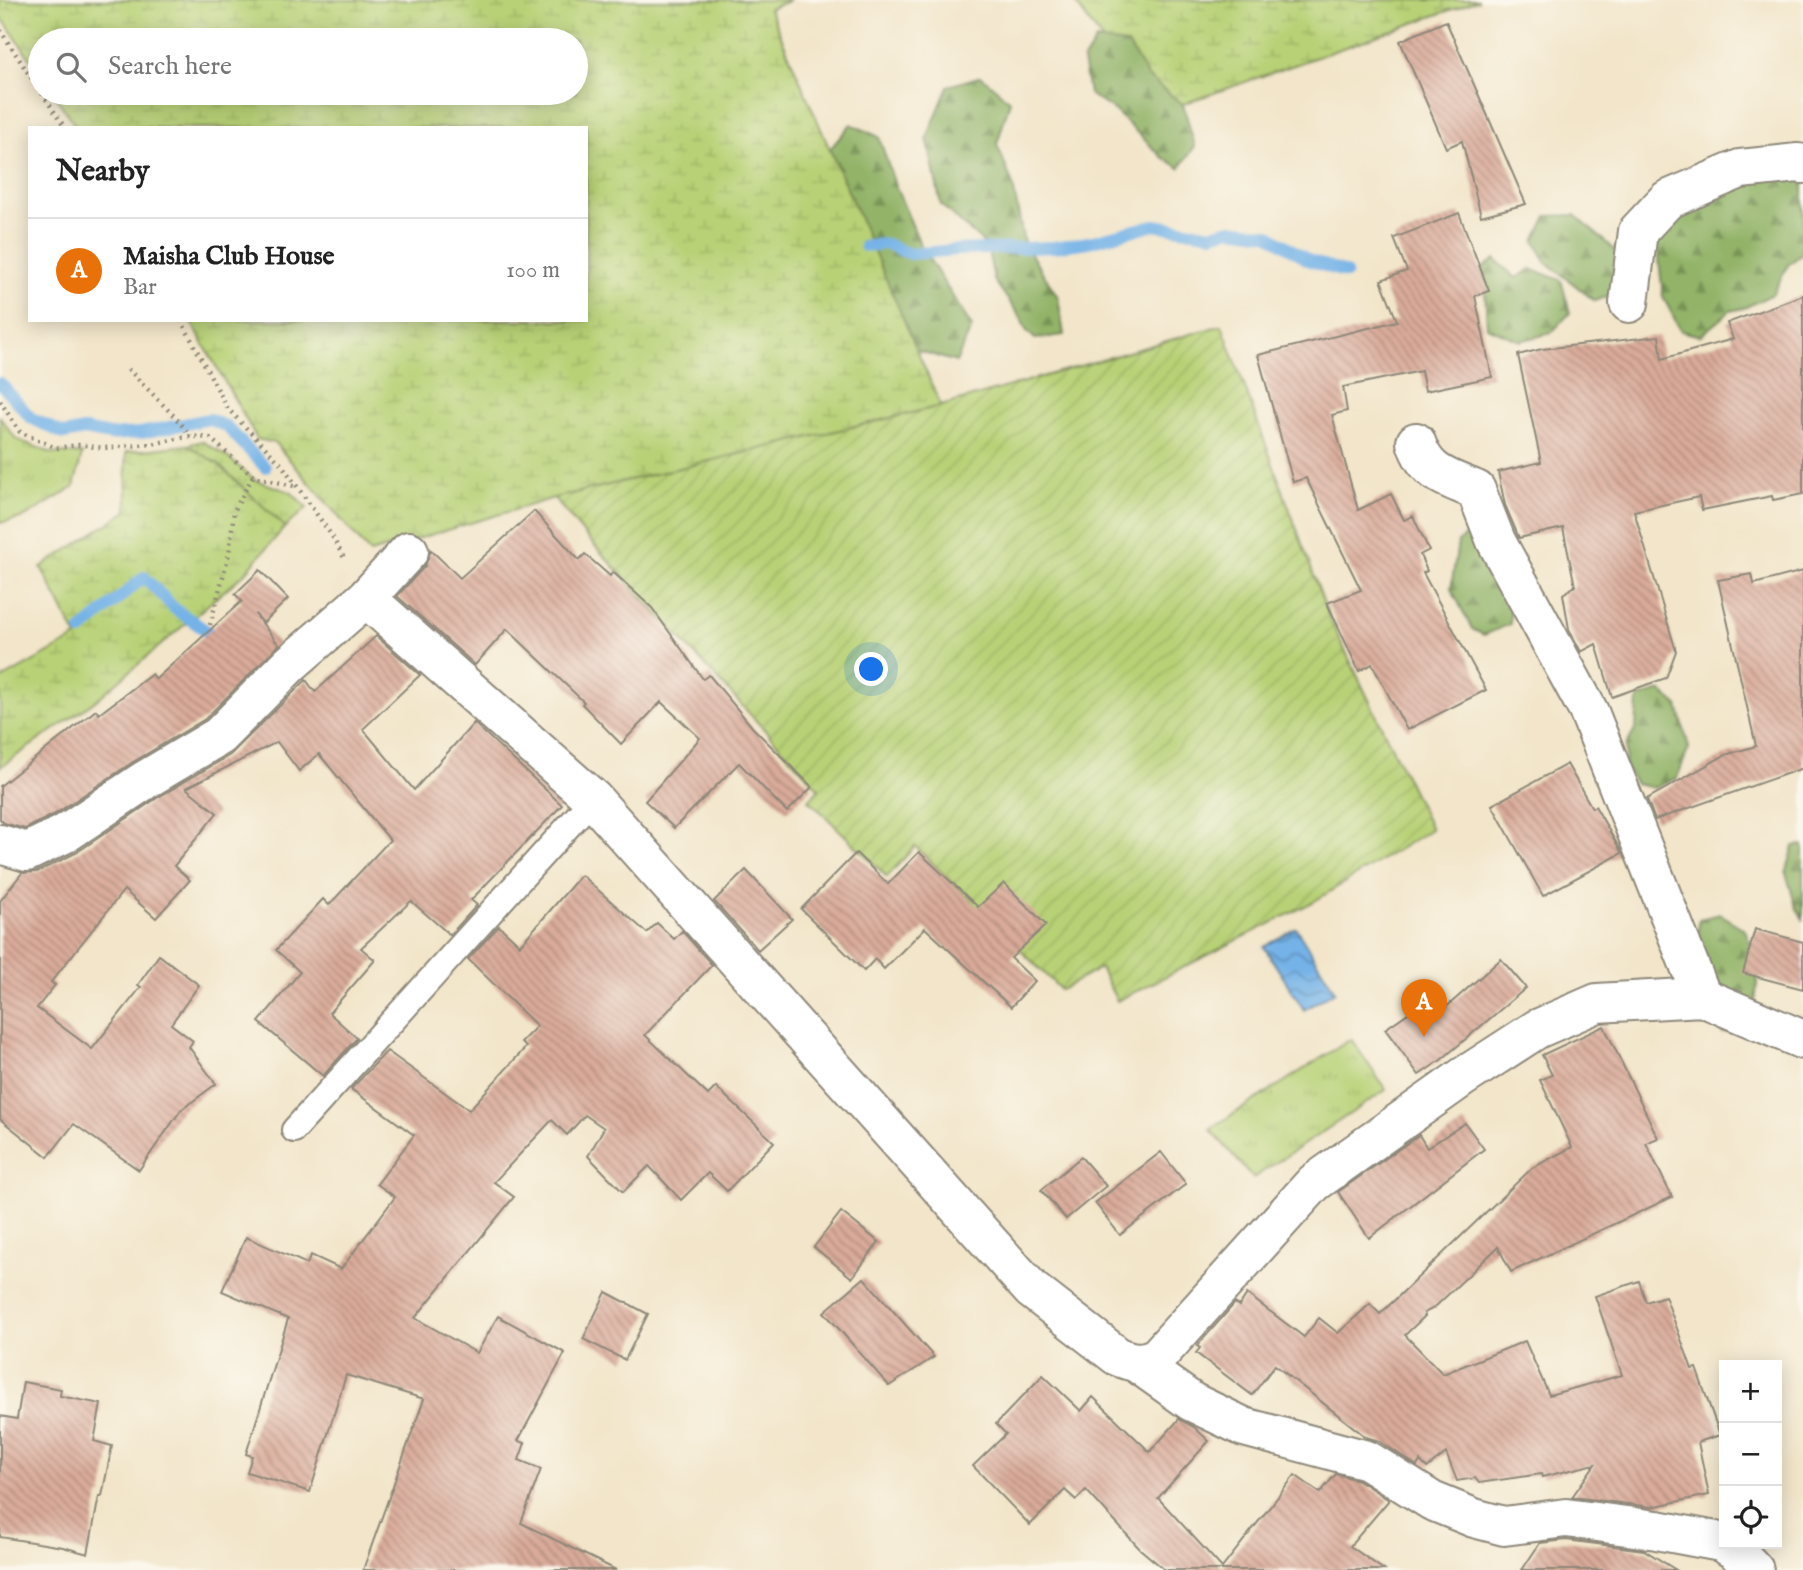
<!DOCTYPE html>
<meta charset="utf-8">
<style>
:root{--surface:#fff;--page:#f2f2f2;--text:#222;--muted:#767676;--line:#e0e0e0;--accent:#7c3aed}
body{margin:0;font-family:"IM FELL English",serif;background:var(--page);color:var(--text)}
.controls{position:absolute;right:21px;bottom:21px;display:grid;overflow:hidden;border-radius:0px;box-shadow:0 4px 18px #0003}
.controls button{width:63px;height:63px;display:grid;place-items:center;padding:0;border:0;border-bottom:2px solid var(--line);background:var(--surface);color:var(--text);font:35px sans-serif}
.you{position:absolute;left:872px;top:670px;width:24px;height:24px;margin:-18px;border:5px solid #fff;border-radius:50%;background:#1a73e8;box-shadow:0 0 0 10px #1a73e833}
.badge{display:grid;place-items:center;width:46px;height:46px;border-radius:50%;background:var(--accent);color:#fff;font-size:23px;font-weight:700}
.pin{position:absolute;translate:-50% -58px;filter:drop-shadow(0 2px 4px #0008)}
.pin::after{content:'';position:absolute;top:37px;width:24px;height:21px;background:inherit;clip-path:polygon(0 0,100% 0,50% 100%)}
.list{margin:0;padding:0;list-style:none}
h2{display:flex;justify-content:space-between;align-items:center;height:91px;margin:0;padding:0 28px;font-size:30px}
h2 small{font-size:23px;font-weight:400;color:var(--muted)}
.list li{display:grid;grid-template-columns:46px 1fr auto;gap:21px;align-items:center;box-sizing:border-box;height:105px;padding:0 28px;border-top:2px solid var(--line)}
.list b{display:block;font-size:26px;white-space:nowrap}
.list p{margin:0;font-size:23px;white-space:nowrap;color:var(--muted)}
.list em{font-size:23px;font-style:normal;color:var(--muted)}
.icon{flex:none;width:38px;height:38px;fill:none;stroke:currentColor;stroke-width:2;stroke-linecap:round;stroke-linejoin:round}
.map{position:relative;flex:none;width:1803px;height:1570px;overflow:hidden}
.search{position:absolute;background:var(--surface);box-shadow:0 4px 18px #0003;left:28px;top:28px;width:560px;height:77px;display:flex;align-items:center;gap:18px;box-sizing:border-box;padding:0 24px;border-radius:38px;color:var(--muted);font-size:26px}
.panel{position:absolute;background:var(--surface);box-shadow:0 4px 18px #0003;left:28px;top:126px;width:560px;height:196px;border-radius:0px}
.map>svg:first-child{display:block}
</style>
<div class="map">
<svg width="1803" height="1570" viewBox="0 0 1803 1570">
<defs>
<pattern id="grass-tufts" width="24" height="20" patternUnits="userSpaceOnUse" patternTransform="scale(1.75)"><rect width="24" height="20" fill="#b8d176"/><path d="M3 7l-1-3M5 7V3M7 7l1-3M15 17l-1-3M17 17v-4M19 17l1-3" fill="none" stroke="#9eb466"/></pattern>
<pattern id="forest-firs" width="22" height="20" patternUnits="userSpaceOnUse" patternTransform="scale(1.75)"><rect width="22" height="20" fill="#92b367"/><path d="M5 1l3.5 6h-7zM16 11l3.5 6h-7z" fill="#779255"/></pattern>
<pattern id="wetland-marsh" width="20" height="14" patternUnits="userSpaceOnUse" patternTransform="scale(1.75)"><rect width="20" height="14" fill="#b8d176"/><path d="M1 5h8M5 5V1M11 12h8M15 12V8" fill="none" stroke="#9eb466"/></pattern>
<pattern id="garden-furrows" width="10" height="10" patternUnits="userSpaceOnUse" patternTransform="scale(1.75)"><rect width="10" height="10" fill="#b8d176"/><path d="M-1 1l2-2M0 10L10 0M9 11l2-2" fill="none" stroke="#9eb466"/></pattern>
<pattern id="water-waves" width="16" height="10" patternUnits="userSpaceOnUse" patternTransform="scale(1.75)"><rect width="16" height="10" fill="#75b2e7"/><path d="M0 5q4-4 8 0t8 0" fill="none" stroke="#6091bb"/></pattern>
<pattern id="building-back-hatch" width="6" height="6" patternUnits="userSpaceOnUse" patternTransform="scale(1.75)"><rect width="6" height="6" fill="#daab9a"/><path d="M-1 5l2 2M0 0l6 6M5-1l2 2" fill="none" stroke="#b18b7e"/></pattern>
</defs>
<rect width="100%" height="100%" fill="#fbf7ec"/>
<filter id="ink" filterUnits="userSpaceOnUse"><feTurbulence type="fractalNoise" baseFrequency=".0143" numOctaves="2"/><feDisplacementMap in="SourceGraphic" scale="14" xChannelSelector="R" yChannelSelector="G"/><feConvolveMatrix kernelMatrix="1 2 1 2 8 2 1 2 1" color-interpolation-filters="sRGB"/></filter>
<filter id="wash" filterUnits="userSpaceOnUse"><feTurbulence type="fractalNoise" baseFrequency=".00686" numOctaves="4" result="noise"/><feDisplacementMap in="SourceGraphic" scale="28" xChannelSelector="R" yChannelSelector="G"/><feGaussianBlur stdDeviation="1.57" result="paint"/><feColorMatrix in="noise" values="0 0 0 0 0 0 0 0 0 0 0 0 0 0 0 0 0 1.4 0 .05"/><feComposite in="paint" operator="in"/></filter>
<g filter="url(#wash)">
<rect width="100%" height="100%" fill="#f2e5c9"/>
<!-- grass -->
<g fill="url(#grass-tufts)" stroke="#727e50" stroke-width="2">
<polygon points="0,417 16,439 51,453 82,454 74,487 25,517 0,523"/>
<polygon points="202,441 226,456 255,480 291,492 307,508 285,527 218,464 187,445"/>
<polygon points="1351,1039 1386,1090 1253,1178 1210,1129"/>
</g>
<!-- forest -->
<g fill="url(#forest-firs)" stroke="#5e6f49" stroke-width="2">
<polygon points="1096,40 1128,44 1148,77 1183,104 1195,146 1180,168 1162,157 1115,111 1089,94 1083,61"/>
<polygon points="981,76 1010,101 997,144 1013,185 1024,243 1058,297 1064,335 1035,339 1026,330 1021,318 994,280 987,246 941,205 927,138 948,86"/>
<polygon points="851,124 879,137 895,185 921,246 972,327 956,362 916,350 830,149"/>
<polygon points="1803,160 1803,253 1788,265 1773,294 1744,308 1730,311 1700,336 1681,331 1663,297 1657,240 1673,186"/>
<polygon points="1575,215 1618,253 1618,292 1595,301 1546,262 1535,241 1547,216"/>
<polygon points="1495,259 1516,278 1531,269 1561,280 1570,313 1551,333 1520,341 1487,327 1484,267"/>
<polygon points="1474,528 1510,584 1510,624 1484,635 1472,629 1451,588 1458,542"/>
<polygon points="1660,691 1678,706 1689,748 1677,778 1654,788 1636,784 1625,767 1626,746 1636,728 1638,698"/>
<polygon points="1803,845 1803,919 1796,907 1786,873 1794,846"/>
<path d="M 1720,914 L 1745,930 L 1759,963 L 1755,1005 L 1745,1031 L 1722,1033 C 1700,1000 1696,957 1699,919 Z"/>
</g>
<!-- wetland -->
<g fill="url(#wetland-marsh)" stroke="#727e50" stroke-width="2">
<polygon points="0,0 790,0 769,9 941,406 554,498 370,553 275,443 257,439 190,320 586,320 586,128 77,128 53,93 576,93 576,40 40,40 40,73 0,15"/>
<polygon points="1073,0 1479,0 1183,104 1148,77 1128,44 1103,41"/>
<polygon points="187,445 218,464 285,527 245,573 94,702 0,767 0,680 77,637 41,567 127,511 126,452"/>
</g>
<!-- garden -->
<polygon fill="url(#garden-furrows)" stroke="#727e50" stroke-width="2" points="1222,325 1329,617 1431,829 1313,902 1117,1001 1100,968 1061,990 915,846 887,877 809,800 819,789 585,535 554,498 941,406"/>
<!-- water -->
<polygon fill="url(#water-waves)" stroke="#506e89" stroke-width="2" points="1296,928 1335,991 1304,1010 1264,947"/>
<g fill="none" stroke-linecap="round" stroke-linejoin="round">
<!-- stream -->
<g stroke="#75b2e7" stroke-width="12">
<polyline points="865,246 886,244 910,254 955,250 1054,247 1089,242 1154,225 1212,234 1231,229 1268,234 1308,260 1346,273"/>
<polyline points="0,383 31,418 64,434 84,430 110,435 141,433 209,419 227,427 265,467"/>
<polyline points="81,631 144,577 175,609 221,641"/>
</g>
</g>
<g id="blocks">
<!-- building -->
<g fill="url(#building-back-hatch)">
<polygon points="1446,21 1486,112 1526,204 1481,216 1462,141 1446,148 1400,41"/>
<polygon points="1459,213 1489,291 1475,296 1492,377 1425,391 1421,371 1343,387 1347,411 1332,415 1358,510 1391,494 1404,520 1413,516 1429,550 1420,555 1427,571 1423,573 1486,690 1407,730 1372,664 1359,671 1327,603 1361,590 1306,478 1293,482 1258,355 1397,321 1381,280 1407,271 1394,238"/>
<polygon points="1803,295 1803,494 1773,500 1772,496 1702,510 1699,497 1634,511 1676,651 1666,678 1612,697 1596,644 1581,652 1569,629 1563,594 1575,586 1563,528 1519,538 1505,505 1498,472 1541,462 1518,355 1542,349 1659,336 1662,359 1733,339 1727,323"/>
<polygon points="534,511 579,560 585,554 610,576 613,572 652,608 703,679 709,675 753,728 812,787 787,812 739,763 674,828 645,801 700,738 661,702 621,744 582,704 584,702 507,629 475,665 397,596 425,566 431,550 460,578"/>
<polygon points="260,570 288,599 263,623 255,614 279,645 205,719 133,762 55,814 25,829 4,823 0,819 0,786 96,710 99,714 152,674 156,679 242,601 235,594"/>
<polygon points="1803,571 1803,768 1655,820 1647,799 1725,755 1756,746 1718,580 1752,574 1754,584"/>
<polygon points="376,636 420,675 363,729 414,790 474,723 562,805 471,900 477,905 450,935 411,901 361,948 375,960 329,1013 357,1038 323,1076 259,1022 300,972 276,950 323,899 329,905 390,840 319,754 299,771 277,742 186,788 217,813 174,866 190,880 156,918 124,890 51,982 55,985 37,1008 92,1049 141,987 138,985 159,955 199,985 171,1024 193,1041 189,1047 216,1084 181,1110 139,1170 74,1124 48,1157 0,1119 0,901 22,873 37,872 76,853 157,798 230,755 306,680 315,692"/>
<polygon points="1567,764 1592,808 1595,806 1622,853 1543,896 1492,805"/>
<polygon points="919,852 978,907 1004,883 1046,925 1011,958 1035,981 1011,1007 925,928 884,969 875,959 864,971 801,909 856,853 888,884"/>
<polygon points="746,870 792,919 758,950 714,901"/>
<polygon points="581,875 647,933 657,923 674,939 682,931 712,965 645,1035 708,1095 716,1087 774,1142 727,1191 708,1173 681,1200 649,1166 623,1192 588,1156 604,1128 585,1115 567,1135 552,1120 494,1182 514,1197 415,1318 477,1353 498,1316 565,1353 518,1441 525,1443 519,1460 541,1469 521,1523 616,1570 363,1570 424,1399 346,1375 310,1492 247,1472 252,1456 246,1454 288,1319 222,1291 246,1237 307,1264 311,1255 341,1269 395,1197 377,1184 414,1135 351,1089 387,1051 469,1110 526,1047 521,1042 537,1026 468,959 499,926 520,945"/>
<polygon points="1755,929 1803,942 1803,989 1743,973"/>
<polygon points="1501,959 1526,988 1441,1060 1419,1075 1385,1029 1424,1002 1435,1017"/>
<polygon points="1604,1026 1658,1138 1646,1143 1672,1197 1511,1272 1498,1247 1434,1308 1424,1313 1425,1316 1405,1335 1443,1374 1525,1341 1549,1395 1622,1375 1595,1296 1639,1281 1646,1302 1665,1296 1692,1369 1696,1368 1720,1435 1698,1442 1709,1495 1651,1507 1572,1497 1595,1464 1542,1477 1541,1474 1479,1483 1475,1478 1457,1481 1446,1453 1427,1468 1420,1461 1417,1466 1379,1441 1366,1437 1275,1365 1252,1395 1196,1353 1200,1348 1197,1346 1235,1303 1239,1306 1247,1294 1304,1337 1319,1318 1338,1333 1370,1304 1380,1314 1532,1168 1572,1147 1540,1080 1552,1075 1542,1055"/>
<polygon points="1465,1123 1484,1149 1369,1238 1338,1192 1419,1135 1427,1148"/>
<polygon points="1161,1152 1186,1184 1120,1235 1095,1203"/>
<polygon points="1081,1157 1106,1186 1066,1219 1041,1190"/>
<polygon points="841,1212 879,1242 852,1278 814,1247"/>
<polygon points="864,1278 934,1357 889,1386 824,1312"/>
<polygon points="606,1292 648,1314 625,1360 583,1339"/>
<polygon points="1043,1375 1081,1411 1093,1397 1150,1452 1179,1419 1195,1428 1209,1441 1158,1498 1222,1568 1295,1475 1320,1493 1336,1474 1358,1480 1389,1500 1350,1546 1384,1570 1165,1570 1140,1549 1086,1490 1076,1500 1065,1490 1030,1525 973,1466 1006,1434 996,1424"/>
<polygon points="23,1382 61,1389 60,1396 101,1404 94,1441 112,1446 102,1496 99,1496 88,1554 63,1547 0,1537 0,1416 17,1419"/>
<polygon points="1566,1540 1644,1550 1676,1570 1522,1570 1540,1543"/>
</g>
</g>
</g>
<g filter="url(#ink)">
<use href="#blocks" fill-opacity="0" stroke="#8e887a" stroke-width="2"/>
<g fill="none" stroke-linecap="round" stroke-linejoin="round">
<!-- lane casing -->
<g stroke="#8e887a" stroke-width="28">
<polyline id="lane" points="294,1130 593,799"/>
</g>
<!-- street casing -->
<g stroke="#8e887a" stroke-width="42">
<g id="street">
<polyline points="1629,303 1638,231 1667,200 1740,169 1798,163 1803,164"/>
<path d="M 1416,442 C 1426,474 1447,478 1476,490 L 1496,541 L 1589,712 L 1702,997"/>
<path d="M 366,598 L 593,799 L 1032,1290 L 1117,1356 C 1132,1363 1142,1364 1157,1357 L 1314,1183 L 1463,1077 L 1537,1029 L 1597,1003 L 1702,997 L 1803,1040"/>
<polyline points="0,844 27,852 66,833 145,780 219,736 290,664 366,598 409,551"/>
<polyline points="1137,1363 1192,1402 1244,1427 1367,1460 1432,1501 1474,1518 1504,1526 1566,1518 1657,1530 1721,1542 1736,1551 1754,1570"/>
</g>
</g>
<!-- path -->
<g stroke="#8e887a" stroke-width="4.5" stroke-dasharray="2 5" stroke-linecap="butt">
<polyline points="0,30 40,91"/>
<polyline points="42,93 65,128"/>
<polyline points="181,320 228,409 282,465 332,536 345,560"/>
<polyline points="128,369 174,416 191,436"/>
<polyline points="0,401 20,432 56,448 79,445 105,448 152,444 191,436 210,438 253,476 297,487"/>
<polyline points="210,625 229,554 234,511 253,476"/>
</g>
<!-- lane -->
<use href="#lane" stroke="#fff" stroke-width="24"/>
<!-- street -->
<use href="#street" stroke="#fff" stroke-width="38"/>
</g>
</g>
</svg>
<div class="controls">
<button>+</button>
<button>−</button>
<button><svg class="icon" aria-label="locate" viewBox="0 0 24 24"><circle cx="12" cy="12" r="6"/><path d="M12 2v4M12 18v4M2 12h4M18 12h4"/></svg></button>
</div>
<div class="you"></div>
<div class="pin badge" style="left:1424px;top:1037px;background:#e8710a">A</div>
<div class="search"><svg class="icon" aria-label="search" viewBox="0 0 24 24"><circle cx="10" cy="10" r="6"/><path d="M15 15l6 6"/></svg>Search here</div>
<section class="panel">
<h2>Nearby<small></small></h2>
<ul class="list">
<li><span class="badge" style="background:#e8710a">A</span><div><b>Maisha Club House</b><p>Bar</p></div><em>100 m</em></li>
</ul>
</section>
</div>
